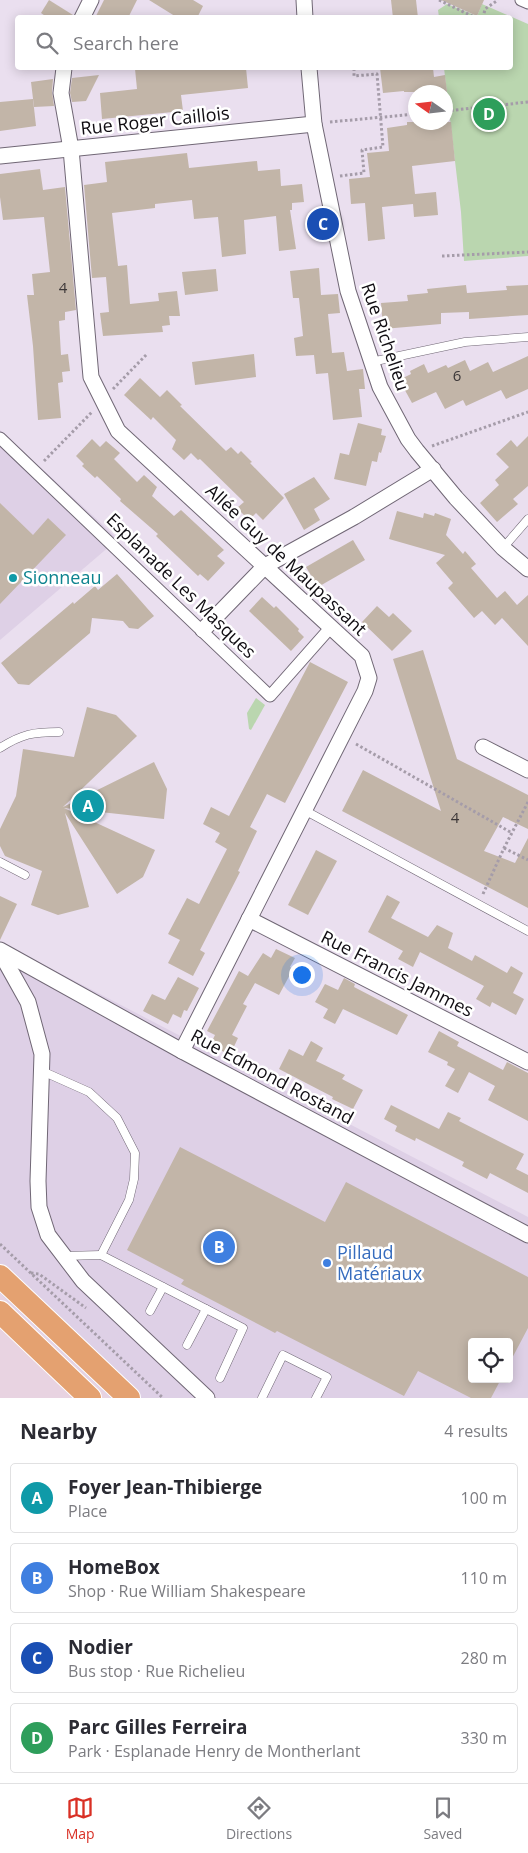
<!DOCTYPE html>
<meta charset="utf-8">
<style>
:root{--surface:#fff;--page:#f7f7f7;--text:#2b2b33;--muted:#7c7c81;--line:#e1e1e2;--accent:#d93025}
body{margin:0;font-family:"Open Sans",sans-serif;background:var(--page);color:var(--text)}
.controls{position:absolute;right:15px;bottom:15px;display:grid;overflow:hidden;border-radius:5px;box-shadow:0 2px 12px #0003}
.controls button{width:45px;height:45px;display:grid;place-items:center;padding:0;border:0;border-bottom:1px solid var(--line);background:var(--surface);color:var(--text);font:25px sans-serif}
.compass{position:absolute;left:408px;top:85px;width:45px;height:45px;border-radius:50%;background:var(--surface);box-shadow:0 2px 12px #0003;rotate:284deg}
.you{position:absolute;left:301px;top:974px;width:18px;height:18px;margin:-12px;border:4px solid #fff;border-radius:50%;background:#1a73e8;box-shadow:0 0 0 8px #1a73e833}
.badge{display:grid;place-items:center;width:32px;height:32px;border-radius:50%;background:var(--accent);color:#fff;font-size:16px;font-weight:700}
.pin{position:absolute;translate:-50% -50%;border:2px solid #fff;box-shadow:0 1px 5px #0006}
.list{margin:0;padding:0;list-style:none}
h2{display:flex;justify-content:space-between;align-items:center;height:65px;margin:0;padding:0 20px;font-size:21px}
h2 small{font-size:16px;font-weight:400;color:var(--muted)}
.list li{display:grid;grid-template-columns:32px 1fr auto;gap:15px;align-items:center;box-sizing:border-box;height:70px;margin:0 10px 10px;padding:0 10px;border:1px solid var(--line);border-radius:5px}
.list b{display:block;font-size:19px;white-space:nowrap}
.list p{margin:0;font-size:16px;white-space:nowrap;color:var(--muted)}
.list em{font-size:16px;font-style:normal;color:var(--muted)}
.icon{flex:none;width:28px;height:28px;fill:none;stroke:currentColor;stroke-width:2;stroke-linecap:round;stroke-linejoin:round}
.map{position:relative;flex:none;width:528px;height:1398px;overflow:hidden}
.search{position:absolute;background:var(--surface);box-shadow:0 2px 12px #0003;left:15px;right:15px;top:15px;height:55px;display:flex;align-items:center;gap:12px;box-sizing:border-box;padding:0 18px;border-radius:5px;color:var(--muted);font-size:19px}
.sheet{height:385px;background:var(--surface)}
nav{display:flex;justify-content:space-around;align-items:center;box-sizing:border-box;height:70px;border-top:1px solid var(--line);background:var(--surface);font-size:14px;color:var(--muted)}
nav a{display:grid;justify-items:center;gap:2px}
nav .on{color:var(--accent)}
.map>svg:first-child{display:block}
</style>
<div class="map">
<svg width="528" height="1398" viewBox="0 0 528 1398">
<rect width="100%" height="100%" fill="#eadfef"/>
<!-- built -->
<g fill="#ded0e6" fill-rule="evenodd">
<polygon points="0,430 118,539 0,640"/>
<path d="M 0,942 L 528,1217 L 528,1398 L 110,1398 L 0,1294 ZM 472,1342 L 509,1342 L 509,1379 L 472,1379 Z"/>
</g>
<!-- industrial -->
<polygon fill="#e8d3e1" points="0,1294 110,1398 0,1398"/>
<!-- green -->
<g fill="#bad6af">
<polygon points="447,4 477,16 482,4 528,24 528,256 464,261 461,212 444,68 510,68 510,18 439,17 438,10"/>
<polygon points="256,698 265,705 251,730 249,729 247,713"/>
</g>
<!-- building -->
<g fill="#c2b5a8">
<polygon points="49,0 73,15 73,18 48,18 41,13"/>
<polygon points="104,0 137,0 128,18 95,18"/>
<polygon points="149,0 193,0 203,6 197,18 178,18"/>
<polygon points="391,0 416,0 418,18 393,18"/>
<polygon points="441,0 484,0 477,16"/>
<polygon points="149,68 246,68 248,88 181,95 183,111 102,119 100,93 137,89 135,69"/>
<polygon points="380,68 433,68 434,77 445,75 447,92 404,92 404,91 383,93"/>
<polygon points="99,75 86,101 72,102 70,93 72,78"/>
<polygon points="53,79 52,92 54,106 34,107 31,82"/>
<polygon points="33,99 36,126 0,131 0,102"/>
<polygon points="407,122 451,122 455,161 412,166 415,194 436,192 438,215 414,217 413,204 382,207 385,239 368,241 365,203 351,204 349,179 370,177 367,153 389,151 387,128 407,125"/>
<polygon points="187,153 189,168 257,161 258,171 280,169 281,186 302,184 304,202 292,203 292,210 290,210 296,249 279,251 276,216 244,220 246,254 222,257 218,217 194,219 192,200 155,204 155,208 112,213 118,266 127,265 130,304 159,301 158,293 177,291 180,316 169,316 170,325 162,326 163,332 103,336 100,313 109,312 106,277 92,278 84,185 107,182 105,162"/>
<polygon points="40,169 43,190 65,187 76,310 65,312 65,320 59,321 61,355 68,354 70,371 62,372 63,382 58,383 61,418 38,420 33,346 27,295 34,295 32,274 50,272 44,217 3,220 0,197 0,174"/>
<polygon points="319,268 321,295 338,294 340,313 328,314 332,353 344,352 347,371 363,369 365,389 359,389 362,417 333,420 328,373 316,374 314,355 296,356 294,338 303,336 299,298 293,298 290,271"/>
<polygon points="216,269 218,291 185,295 182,272"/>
<polygon points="466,285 467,293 507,290 506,286 528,285 528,315 469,319 469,312 441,313 441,324 383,329 381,303 408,301 407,295 428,293 427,289"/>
<polygon points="254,354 256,377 195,385 192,362"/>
<polygon points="528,356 528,389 506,399 501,390 466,406 463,400 445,409 436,392 412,403 401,383 401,379 411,374 410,371 424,364 428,373 446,365 448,368 465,360 470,371 488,362 493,372"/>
<polygon points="140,378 160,397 167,390 182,405 180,406 226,451 231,447 238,454 241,451 252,462 250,463 284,498 263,520 256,513 249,520 237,508 244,502 200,459 198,460 191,453 184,460 172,449 176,440 153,417 151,420 124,395"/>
<polygon points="358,423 382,429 381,435 386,436 381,453 379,452 377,462 372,461 366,486 334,479 340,453 349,455"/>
<polygon points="528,436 528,486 513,499 518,504 497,522 480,503 499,485 495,480 509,467 496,454 511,440 517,447"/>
<polygon points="92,439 100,447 106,441 120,453 114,459 137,482 144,475 157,487 152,496 174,516 181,510 224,550 217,556 225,563 208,581 200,574 198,576 156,536 158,534 120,501 121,499 97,476 95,478 82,466 84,464 76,456"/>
<polygon points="314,477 330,499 314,509 320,520 304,530 284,494"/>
<polygon points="0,503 33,535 48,518 66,535 0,604"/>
<polygon points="397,511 423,518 424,513 434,516 435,513 451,519 446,535 463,554 465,551 476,564 471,568 497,598 505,591 517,605 528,595 528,646 502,618 495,625 482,611 474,618 448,588 453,583 436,563 445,555 389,539"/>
<polygon points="353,540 365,560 318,587 306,567"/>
<polygon points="117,574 154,616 138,629 129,628 123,621 92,618 90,633 29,685 18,684 1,663 73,602 74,604 95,586 98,590"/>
<polygon points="262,597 274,608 276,606 299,629 298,631 304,637 291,651 249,611"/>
<polygon points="377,606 389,617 393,613 412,631 392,651 362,622"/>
<polygon points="423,650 457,759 528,795 528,829 503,817 484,851 515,863 528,838 528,908 342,811 363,770 441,811 393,659"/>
<polygon points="310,662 348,682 285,803 267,794 250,827 257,831 238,871 240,872 200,950 205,953 193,976 168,963 180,940 168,934 187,898 199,904 227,849 215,842 220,833 203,824 211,807 229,816"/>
<polygon points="87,707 116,715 137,736 63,807 154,762 167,789 164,819 64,808 155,850 143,877 117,894 65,813 89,907 58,915 31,905 42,871 5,856 0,846 0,829 16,796 23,749 74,757"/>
<polygon points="316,850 337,861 308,915 288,905"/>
<polygon points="387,895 400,902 391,918 428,937 437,925 453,933 448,948 472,961 475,955 507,973 511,966 523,973 513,993 524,999 516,1015 492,1002 490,1007 476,999 484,986 420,952 413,967 398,959 403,951 368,932"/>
<polygon points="0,896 17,904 0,940"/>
<polygon points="276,949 295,958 290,967 293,969 279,995 255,983 243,1004 247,1006 232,1035 238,1038 230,1055 210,1045 215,1035 207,1031 239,971 248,976 263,953 271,958"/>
<polygon points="178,977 199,988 187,1011 184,1010 181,1018 173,1014 168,1024 143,1011 152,994 165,1000"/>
<polygon points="344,978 355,984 354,987 408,1015 397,1035 343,1009 335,1024 323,1018 328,1009 315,1002 325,984 338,990"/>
<polygon points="439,1031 459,1042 457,1046 503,1070 507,1062 528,1073 528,1121 488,1100 495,1086 469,1072 458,1093 445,1086 455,1069 447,1065 448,1062 428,1052"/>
<polygon points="311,1041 323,1048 316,1061 345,1075 342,1079 363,1090 353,1109 332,1099 333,1097 279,1069 289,1049 303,1056"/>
<polygon points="391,1105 439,1129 448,1112 461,1118 459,1121 524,1154 516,1169 528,1175 528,1193 490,1173 487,1179 462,1166 464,1162 416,1138 415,1141 395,1131 397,1126 384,1119"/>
<polygon points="180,1147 325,1222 346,1182 528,1277 528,1328 509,1364 509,1342 472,1342 472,1379 501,1379 491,1398 471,1398 418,1371 404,1396 277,1331 275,1333 181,1284 184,1280 127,1250"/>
</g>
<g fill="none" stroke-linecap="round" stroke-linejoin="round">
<!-- service casing -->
<g stroke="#706775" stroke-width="9">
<g id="service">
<polyline points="371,362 465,342 528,337"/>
<polyline points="503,548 528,519"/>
<path d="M 0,748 C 22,734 33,732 59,732"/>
<polyline points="304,810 528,931"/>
<polyline points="0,862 25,875"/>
<polyline points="42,1071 89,1092 117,1118 135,1153 134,1179 129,1200 101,1255"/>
<polyline points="64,1256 101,1255 243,1328 220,1378"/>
<polyline points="150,1311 163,1287"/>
<polyline points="187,1345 206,1309"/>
<polyline points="262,1398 283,1355 327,1377 316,1398"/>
</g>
</g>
<!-- pedestrian casing -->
<g stroke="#706775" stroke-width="13">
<g id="pedestrian">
<polyline points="521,0 528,3"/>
<polyline points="0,438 270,696 331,627"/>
</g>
</g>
<!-- minor casing -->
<g stroke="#706775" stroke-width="17">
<g id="minor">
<polyline points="304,0 305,18"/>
<polyline points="82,18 91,0"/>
<polyline points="64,68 61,93 71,149 91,377 118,431 362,656 369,678 365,691 182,1051"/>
<polyline points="309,68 314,124 348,291 380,387 408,439 417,451 456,498 503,548 528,569"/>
<polyline points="0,156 314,124"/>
<polyline points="203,630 265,566 354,517 433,469"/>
<polyline points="483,747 528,770"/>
<polyline points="249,919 528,1062"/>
<polyline points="0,950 182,1051 528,1235"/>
<polyline points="0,952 28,1002 42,1054 38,1181 39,1207 48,1235 83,1281 207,1398"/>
</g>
</g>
<!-- primary casing -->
<g stroke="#fff" stroke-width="24">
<g id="primary">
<polyline points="0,1276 129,1398"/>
<polyline points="0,1312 90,1398"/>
</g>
</g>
<!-- path -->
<g stroke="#a59ca9" stroke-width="3" stroke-dasharray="2.5 2.5" stroke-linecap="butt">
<polyline points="439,0 476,18"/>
<polyline points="483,18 485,9 498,0"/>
<polyline points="446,111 528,102"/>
<polyline points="330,122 416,114"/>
<polyline points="340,176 364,173 362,150 383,147 377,74 354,76 354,68"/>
<polyline points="442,256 528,252"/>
<polyline points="113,389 147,354"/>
<polyline points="432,446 528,412"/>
<polyline points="44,461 92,412"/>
<polyline points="356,744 512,833"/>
<polyline points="504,848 528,860"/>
<polyline points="483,894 504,848 528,802"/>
<polyline points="0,1244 163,1398"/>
<polyline points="31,1273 39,1274 86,1308"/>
</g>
<!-- service -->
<use href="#service" stroke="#fff" stroke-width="8"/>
<!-- pedestrian -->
<use href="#pedestrian" stroke="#fff" stroke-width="11"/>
<!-- minor -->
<use href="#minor" stroke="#fff" stroke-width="15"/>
<!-- primary -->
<use href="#primary" stroke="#e4a170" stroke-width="22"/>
</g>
<!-- markers -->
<circle fill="#0f9aa8" stroke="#fff" stroke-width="2" cx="13" cy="578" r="5"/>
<circle fill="#3f7fe0" stroke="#fff" stroke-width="2" cx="327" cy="1263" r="5"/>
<g text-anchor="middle" stroke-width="5" stroke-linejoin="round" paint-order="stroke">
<!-- number labels -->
<g font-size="15" fill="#3c3738">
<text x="63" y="293">4</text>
<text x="457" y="381">6</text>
<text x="455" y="823">4</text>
</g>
<!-- street labels -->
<g font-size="18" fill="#100d12" stroke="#fff">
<text transform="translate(155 121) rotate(-6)" y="6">Rue Roger Caillois</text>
<text transform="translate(385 337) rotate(71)" y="6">Rue Richelieu</text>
<text transform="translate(286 560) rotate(43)" y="6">Allée Guy de Maupassant</text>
<text transform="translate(181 586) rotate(44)" y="6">Esplanade Les Masques</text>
<text transform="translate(397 974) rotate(27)" y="6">Rue Francis Jammes</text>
<text transform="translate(272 1077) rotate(28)" y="6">Rue Edmond Rostand</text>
</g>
<!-- culture labels -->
<g font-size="18" fill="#0d838f" stroke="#fff" text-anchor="start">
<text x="23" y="584">Sionneau</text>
</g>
<!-- shop labels -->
<g font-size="18" fill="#366cbe" stroke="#fff" text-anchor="start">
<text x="337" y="1259">Pillaud<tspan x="337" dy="21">Matériaux</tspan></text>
</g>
</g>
</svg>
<div class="controls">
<button><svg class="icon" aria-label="locate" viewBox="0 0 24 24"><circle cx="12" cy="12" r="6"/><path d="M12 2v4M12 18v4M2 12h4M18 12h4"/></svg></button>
</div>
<svg class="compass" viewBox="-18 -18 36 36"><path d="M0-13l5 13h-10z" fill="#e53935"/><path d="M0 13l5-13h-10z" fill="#7c7c81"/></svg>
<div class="you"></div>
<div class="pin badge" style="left:88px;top:806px;background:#0f9aa8">A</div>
<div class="pin badge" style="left:219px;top:1247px;background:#3f7fe0">B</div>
<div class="pin badge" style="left:323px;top:224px;background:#1a4fb4">C</div>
<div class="pin badge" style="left:489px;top:114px;background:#2e9e5b">D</div>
<div class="search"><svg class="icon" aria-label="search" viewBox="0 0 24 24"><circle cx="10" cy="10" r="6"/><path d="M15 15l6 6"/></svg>Search here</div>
</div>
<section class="sheet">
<h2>Nearby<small>4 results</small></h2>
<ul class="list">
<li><span class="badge" style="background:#0f9aa8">A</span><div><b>Foyer Jean-Thibierge</b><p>Place</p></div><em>100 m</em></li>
<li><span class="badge" style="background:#3f7fe0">B</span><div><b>HomeBox</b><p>Shop · Rue William Shakespeare</p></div><em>110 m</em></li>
<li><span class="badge" style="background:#1a4fb4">C</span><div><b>Nodier</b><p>Bus stop · Rue Richelieu</p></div><em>280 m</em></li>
<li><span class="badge" style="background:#2e9e5b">D</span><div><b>Parc Gilles Ferreira</b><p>Park · Esplanade Henry de Montherlant</p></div><em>330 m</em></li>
</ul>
</section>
<nav>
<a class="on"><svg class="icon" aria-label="map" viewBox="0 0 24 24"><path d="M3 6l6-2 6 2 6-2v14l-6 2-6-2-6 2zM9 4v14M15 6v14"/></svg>Map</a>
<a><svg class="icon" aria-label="directions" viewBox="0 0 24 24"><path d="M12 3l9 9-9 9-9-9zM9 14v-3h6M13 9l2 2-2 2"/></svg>Directions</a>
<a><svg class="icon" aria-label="saved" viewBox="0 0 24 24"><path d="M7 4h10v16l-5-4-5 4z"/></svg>Saved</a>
</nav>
